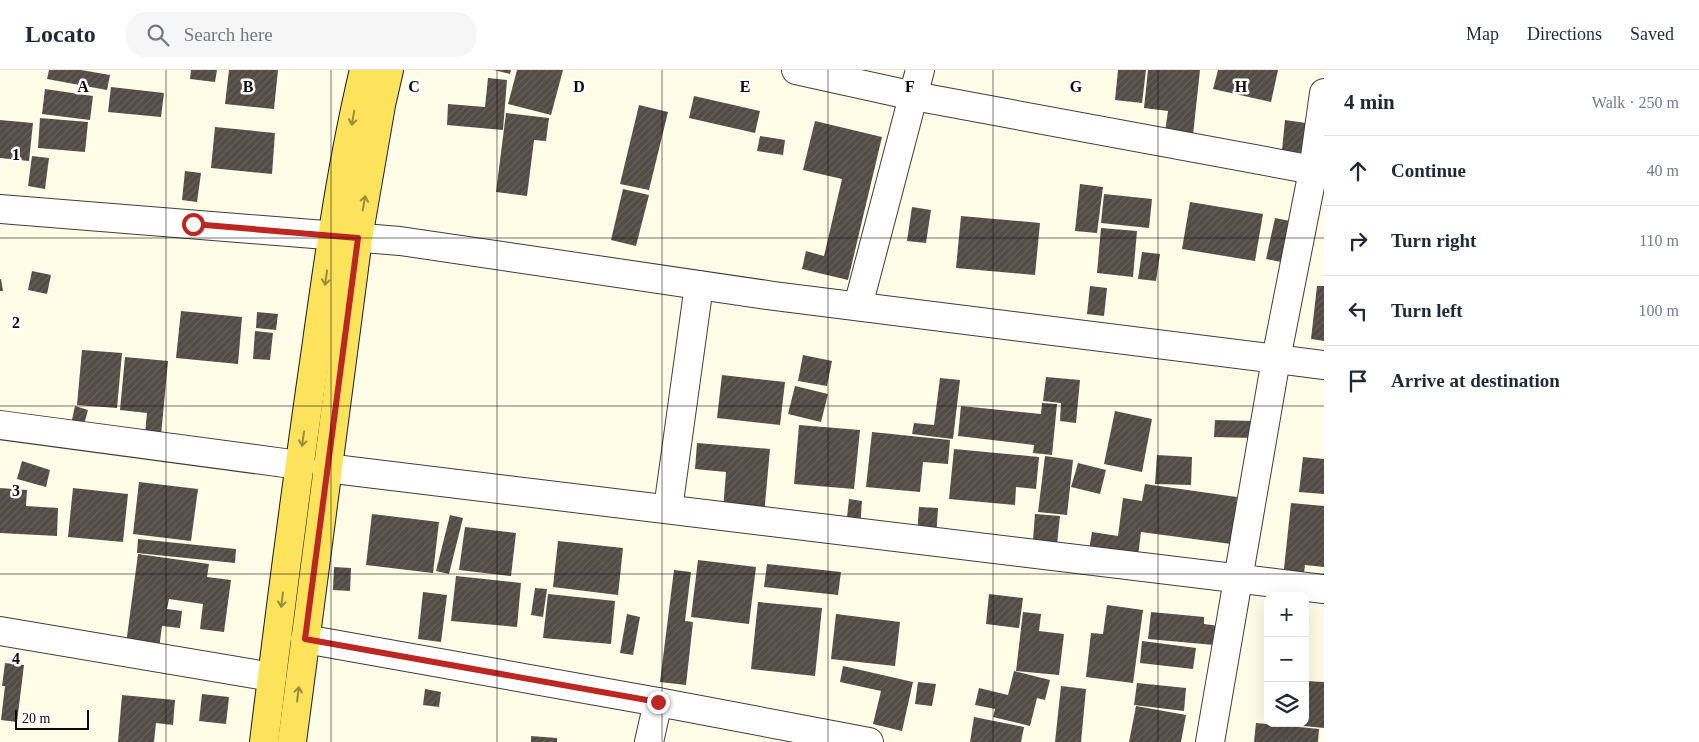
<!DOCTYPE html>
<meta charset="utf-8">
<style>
:root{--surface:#fff;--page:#f6f6f7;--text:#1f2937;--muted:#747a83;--line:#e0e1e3}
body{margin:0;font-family:Georgia,serif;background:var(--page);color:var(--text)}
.controls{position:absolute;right:15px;bottom:15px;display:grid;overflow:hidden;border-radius:10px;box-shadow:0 5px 20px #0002}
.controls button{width:45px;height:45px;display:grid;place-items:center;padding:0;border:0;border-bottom:1px solid var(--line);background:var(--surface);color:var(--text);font:25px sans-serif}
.scale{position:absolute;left:15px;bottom:12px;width:74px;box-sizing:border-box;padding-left:5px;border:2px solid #0a0a0a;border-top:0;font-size:14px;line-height:18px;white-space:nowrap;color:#0a0a0a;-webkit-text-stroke:4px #fff;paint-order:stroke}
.stop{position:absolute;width:15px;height:15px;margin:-11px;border:4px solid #bc2821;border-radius:50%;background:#fff}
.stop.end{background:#bc2821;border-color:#fff;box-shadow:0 1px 5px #0008}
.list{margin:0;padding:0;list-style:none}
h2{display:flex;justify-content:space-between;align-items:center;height:65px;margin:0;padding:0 20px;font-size:21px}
h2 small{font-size:16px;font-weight:400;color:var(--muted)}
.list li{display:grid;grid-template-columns:32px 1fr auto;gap:15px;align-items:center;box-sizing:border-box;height:70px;padding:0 20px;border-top:1px solid var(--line)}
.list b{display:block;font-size:19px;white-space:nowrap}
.list em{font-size:16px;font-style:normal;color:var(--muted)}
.icon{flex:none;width:28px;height:28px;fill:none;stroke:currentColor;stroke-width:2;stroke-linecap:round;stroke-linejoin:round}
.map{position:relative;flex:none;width:1324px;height:672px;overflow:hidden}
header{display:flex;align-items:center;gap:30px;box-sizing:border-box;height:70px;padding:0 25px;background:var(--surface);border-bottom:1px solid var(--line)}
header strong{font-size:24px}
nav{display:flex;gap:28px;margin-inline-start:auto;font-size:18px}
.search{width:350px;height:45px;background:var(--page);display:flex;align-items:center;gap:12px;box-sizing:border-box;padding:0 18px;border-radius:20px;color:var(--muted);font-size:19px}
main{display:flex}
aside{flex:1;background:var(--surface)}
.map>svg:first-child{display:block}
</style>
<header>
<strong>Locato</strong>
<div class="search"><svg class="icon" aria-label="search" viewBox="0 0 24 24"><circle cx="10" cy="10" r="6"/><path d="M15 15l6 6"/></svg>Search here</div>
<nav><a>Map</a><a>Directions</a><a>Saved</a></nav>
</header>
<main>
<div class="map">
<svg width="1324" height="672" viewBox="0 0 1324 672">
<defs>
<pattern id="building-hatch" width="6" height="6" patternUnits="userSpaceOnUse" patternTransform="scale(1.25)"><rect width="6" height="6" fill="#534c46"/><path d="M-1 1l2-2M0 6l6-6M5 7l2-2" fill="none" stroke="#67615c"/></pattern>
</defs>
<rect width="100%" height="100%" fill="#fffde7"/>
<!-- building -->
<g fill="url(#building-hatch)">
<polygon points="49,0 81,0 110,5 107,20 47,9"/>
<polygon points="191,0 217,0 215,12 190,9"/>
<polygon points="229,0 278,0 274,39 225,34"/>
<polygon points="494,0 511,0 510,4"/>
<polygon points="517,0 563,0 551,45 508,34"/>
<polygon points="1118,0 1146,0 1142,33 1115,30"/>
<polygon points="1148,0 1200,0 1193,65 1165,62 1168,41 1144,38"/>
<polygon points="1218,0 1278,0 1271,32 1213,19"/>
<polygon points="488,8 507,10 503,60 447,55 448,34 485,37"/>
<polygon points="111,17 164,23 161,47 108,42"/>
<polygon points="45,19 93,26 90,50 42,44"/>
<polygon points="694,26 760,41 755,63 689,48"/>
<polygon points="639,35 668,42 649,120 620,114"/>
<polygon points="506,43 549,48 546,71 534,70 527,126 496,122"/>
<polygon points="40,48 88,52 85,82 38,78"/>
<polygon points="0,50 33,53 29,91 0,88"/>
<polygon points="1285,50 1306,53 1302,83 1282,80"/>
<polygon points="815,51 882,67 848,210 802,199 806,181 824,186 842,109 803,100"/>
<polygon points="215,57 275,63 272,104 211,98"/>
<polygon points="760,66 785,70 783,85 757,81"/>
<polygon points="32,86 49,88 45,119 28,116"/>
<polygon points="185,101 201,103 197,132 182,130"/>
<polygon points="1080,114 1103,117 1097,163 1075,161"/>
<polygon points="623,119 649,125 636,176 611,170"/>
<polygon points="1104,124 1152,129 1149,158 1101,153"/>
<polygon points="1190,132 1263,144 1255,191 1182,179"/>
<polygon points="912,137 931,140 926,173 907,171"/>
<polygon points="961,146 1040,153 1035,205 956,198"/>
<polygon points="1275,148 1290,151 1281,192 1266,189"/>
<polygon points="1101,158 1137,161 1133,207 1097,203"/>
<polygon points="1142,182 1160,184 1156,211 1138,209"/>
<polygon points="32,201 51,205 47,224 28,220"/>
<polygon points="0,209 1,209 3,221 0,221"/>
<polygon points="1090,216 1107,218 1104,246 1087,244"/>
<polygon points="1317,216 1324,216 1324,271 1311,269"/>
<polygon points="181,241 242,247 238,294 176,288"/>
<polygon points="257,242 278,244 276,260 256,258"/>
<polygon points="255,261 273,263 270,290 253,289"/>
<polygon points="82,280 122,283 117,338 77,335"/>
<polygon points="803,285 832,291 827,316 798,311"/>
<polygon points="125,287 168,291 160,376 144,374 147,343 120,340"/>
<polygon points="722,305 785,312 780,355 717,348"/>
<polygon points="1046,307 1080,310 1076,353 1060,351 1061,333 1043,331"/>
<polygon points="940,308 960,310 953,369 912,364 914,353 934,355"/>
<polygon points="795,316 828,324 821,352 788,344"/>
<polygon points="1042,333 1057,334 1052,385 1033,383 1034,375 958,366 961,336 1041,344"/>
<polygon points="75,336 88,340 82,362 70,359"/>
<polygon points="1115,341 1152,349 1142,402 1104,394"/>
<polygon points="1215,350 1253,351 1252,368 1214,367"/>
<polygon points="799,355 860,360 854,419 794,414"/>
<polygon points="872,362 950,370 948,394 923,392 920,422 866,417"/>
<polygon points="697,373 770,379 764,445 723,441 726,402 695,399"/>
<polygon points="954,379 1039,387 1036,419 1016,417 1015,435 949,429"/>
<polygon points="1157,385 1192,387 1191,415 1155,414"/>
<polygon points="1045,386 1073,390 1067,445 1038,442"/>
<polygon points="1303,387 1324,389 1324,424 1299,422"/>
<polygon points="22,391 50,400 46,417 17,409"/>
<polygon points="1078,393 1106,400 1100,424 1071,417"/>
<polygon points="139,412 198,419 191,471 133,464"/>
<polygon points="1145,414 1237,427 1231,474 1141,462 1137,494 1088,486 1092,462 1118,466 1123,428 1142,431"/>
<polygon points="0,418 27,420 26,436 58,438 57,466 0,463"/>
<polygon points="73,418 128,424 123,472 68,467"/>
<polygon points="849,429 862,431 860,458 846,456"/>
<polygon points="1291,433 1324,436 1324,497 1305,495 1303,510 1283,508"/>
<polygon points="919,437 938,438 936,468 917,467"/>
<polygon points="372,444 439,452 433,503 366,495"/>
<polygon points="1035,444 1060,446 1056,484 1032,482"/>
<polygon points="450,445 463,448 449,504 436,501"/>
<polygon points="465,457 516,463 511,506 459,500"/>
<polygon points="138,469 236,479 235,493 137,483"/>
<polygon points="558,471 623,478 618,525 553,517"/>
<polygon points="138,484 209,494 207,507 231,510 224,562 200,559 203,534 169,529 167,539 182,541 180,558 162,556 159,579 126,574"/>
<polygon points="698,490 756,497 749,554 691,547"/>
<polygon points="767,494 841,502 838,525 764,517"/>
<polygon points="334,497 351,498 350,521 333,520"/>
<polygon points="674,500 691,502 685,551 693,552 686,615 660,612"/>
<polygon points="456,506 521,513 517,557 451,551"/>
<polygon points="535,518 547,519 543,547 531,545"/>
<polygon points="423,522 447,525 441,572 418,569"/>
<polygon points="548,524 615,531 611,574 543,568"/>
<polygon points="989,524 1023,528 1019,558 986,554"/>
<polygon points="758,532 822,538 815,606 751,599"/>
<polygon points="1107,535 1143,540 1133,613 1086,607 1091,563 1103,564"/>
<polygon points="1023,542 1041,544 1039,561 1064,564 1059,605 1016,601"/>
<polygon points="1151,542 1204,547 1204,554 1227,557 1225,576 1148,569"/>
<polygon points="627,544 640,547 633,585 620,583"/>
<polygon points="836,544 900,552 895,596 831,589"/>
<polygon points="1142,571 1196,578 1193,599 1140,593"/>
<polygon points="5,593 24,595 17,652 1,650 5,616 2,616"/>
<polygon points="843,596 913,612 902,661 873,654 881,621 840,612"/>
<polygon points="1014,601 1050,610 1045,630 1037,628 1030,656 993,647 995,639 975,635 979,618 1008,625"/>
<polygon points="1305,611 1324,612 1324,658 1295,655 1295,653 1305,653"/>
<polygon points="918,612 936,614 932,636 915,634"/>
<polygon points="1137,613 1186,618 1184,641 1134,635"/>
<polygon points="1061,616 1086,619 1081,672 1055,672"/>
<polygon points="425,619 441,622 439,637 423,635"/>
<polygon points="202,624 229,627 226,654 199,651"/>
<polygon points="122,625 175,630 173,655 156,653 154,672 118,672"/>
<polygon points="1136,636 1186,645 1181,672 1129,672"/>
<polygon points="974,647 1024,657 1021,672 970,672"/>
<polygon points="1256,653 1319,659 1318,672 1254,672"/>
<polygon points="531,666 557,668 557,672 531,672"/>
</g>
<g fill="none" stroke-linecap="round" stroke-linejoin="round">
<!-- minor casing -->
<g stroke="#3d3d3d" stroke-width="30">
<g id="minor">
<polyline points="796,0 914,26 1324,102"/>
<polyline points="0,139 400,171 774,226 1324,295"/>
<polyline points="858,236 920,0"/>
<polyline points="0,355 299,395"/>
<polyline points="326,398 1324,519"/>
<polyline points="668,439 699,215"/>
<polyline points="0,561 272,607"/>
<polyline points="305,569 658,632 869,672"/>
<polyline points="649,672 658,632"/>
<polyline points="1210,672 1276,289 1313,101 1324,23"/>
</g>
</g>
<!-- major casing -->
<g stroke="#1b1b1b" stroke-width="30">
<g id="major">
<path d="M 264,672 C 280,541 297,410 316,279 C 329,186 342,92 364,0"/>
<polyline points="292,672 358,168 381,35 389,0"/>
</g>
</g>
<!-- minor -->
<use href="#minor" stroke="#fff" stroke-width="28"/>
<!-- major -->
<use href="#major" stroke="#fce35b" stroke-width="28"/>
</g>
<!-- one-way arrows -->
<defs><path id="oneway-shaft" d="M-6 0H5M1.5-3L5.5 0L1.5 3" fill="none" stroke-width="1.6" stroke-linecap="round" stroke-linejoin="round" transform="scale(1.25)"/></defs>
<g stroke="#9b8c3b">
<use href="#oneway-shaft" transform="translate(353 48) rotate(100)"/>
<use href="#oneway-shaft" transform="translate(364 133) rotate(-80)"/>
<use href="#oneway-shaft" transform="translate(326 208) rotate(98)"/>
<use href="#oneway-shaft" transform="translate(303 369) rotate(98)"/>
<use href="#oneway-shaft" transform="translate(282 530) rotate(97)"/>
<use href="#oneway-shaft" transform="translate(298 624) rotate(-83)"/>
</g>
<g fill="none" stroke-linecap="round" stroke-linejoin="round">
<!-- route -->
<polyline stroke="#bc2821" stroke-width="6" points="193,154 358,168 305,569 658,632"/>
</g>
<!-- grid -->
<path fill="none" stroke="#0a0a0a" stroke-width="1" stroke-opacity="0.55" d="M 166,0 L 166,672M 331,0 L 331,672M 497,0 L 497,672M 662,0 L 662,672M 828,0 L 828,672M 993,0 L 993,672M 1158,0 L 1158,672M 0,168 L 1324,168M 0,336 L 1324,336M 0,504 L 1324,504"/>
<g font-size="16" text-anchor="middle" font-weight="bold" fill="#0a0a0a" stroke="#fff" stroke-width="5" stroke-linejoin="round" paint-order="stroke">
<text x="83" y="22">A</text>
<text x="248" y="22">B</text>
<text x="414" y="22">C</text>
<text x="579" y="22">D</text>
<text x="745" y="22">E</text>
<text x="910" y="22">F</text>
<text x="1076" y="22">G</text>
<text x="1241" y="22">H</text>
<text x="16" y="90">1</text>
<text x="16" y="258">2</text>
<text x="16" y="426">3</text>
<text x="16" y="594">4</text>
</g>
</svg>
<div class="controls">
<button>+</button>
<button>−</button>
<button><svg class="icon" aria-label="layers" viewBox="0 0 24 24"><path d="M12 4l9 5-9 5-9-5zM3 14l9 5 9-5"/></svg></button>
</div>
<div class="scale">20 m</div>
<div class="stop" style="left:193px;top:154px"></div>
<div class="stop end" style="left:658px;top:632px"></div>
</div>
<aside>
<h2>4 min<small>Walk · 250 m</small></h2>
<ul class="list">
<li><svg class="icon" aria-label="ahead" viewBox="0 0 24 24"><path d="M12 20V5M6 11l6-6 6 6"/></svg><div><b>Continue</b></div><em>40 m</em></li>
<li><svg class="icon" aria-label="right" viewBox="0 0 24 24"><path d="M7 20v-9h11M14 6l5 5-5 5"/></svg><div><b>Turn right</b></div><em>110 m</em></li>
<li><svg class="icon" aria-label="left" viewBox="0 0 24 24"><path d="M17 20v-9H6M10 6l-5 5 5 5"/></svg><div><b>Turn left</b></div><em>100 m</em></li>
<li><svg class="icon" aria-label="arrive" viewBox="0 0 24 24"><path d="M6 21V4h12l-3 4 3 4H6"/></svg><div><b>Arrive at destination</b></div></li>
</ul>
</aside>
</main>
